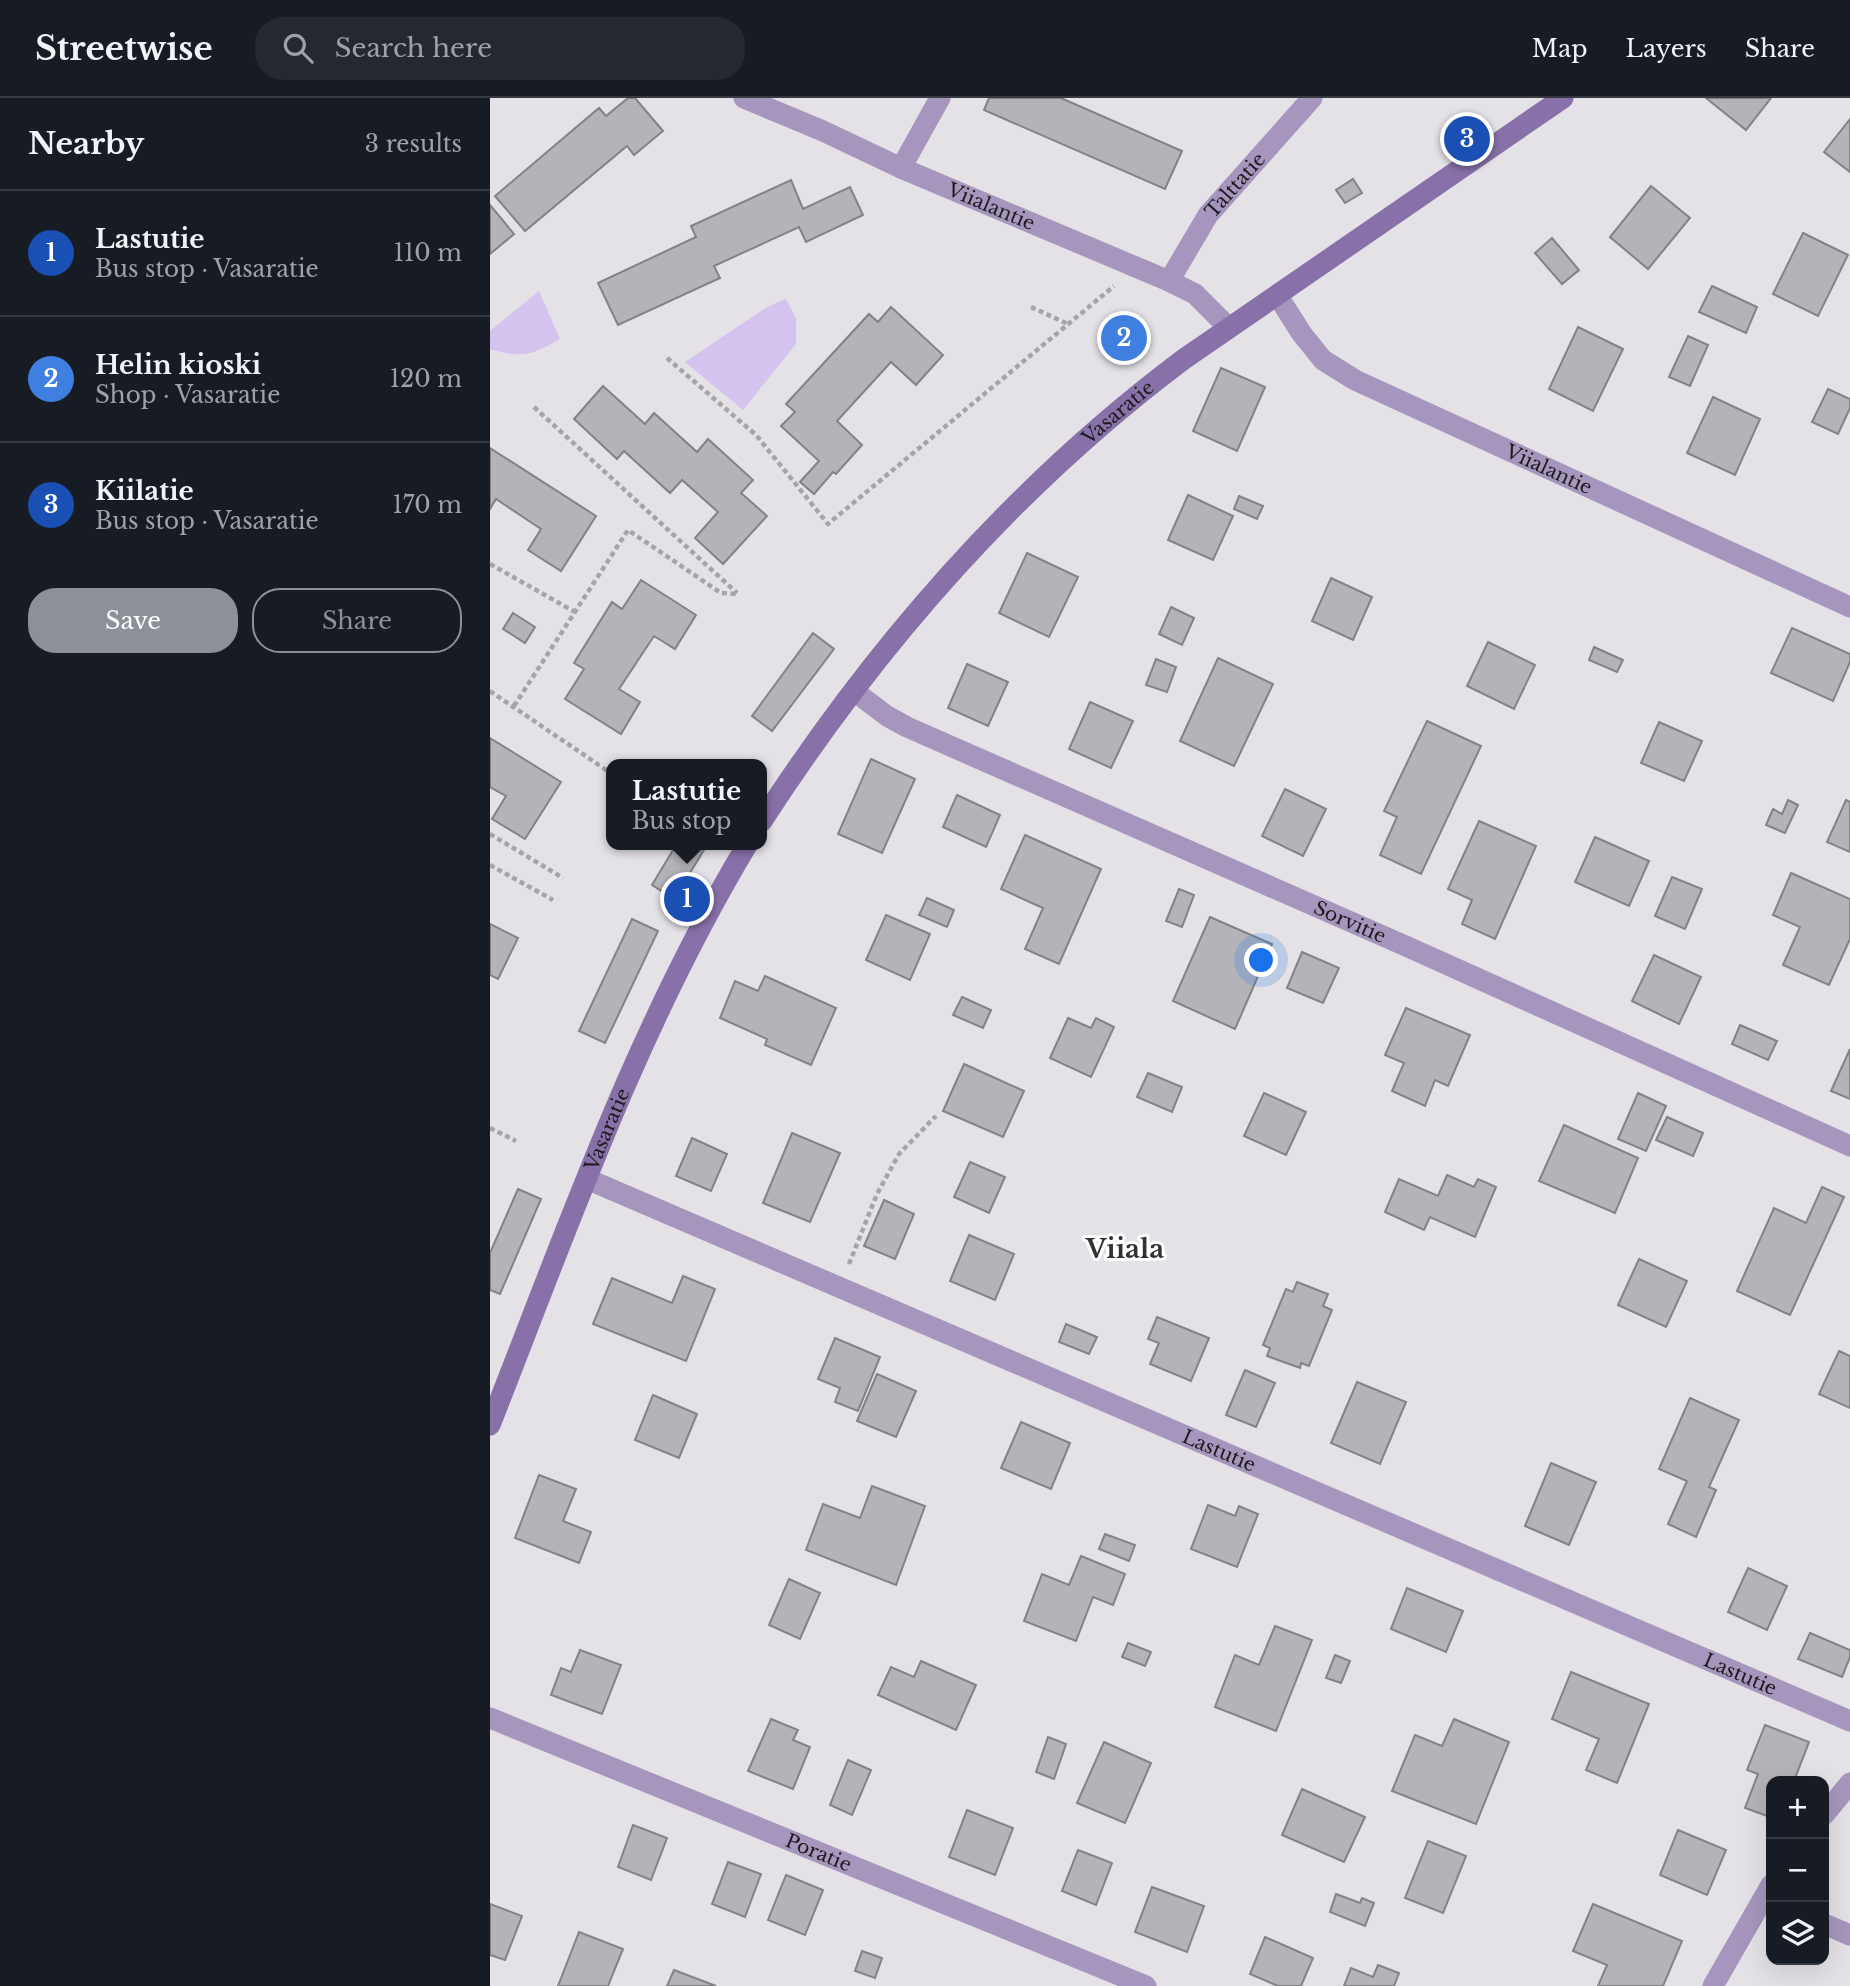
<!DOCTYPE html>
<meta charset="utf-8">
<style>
:root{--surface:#171b24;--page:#242831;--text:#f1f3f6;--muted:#9ea1a6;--line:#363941;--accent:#8c9099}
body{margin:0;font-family:"Libre Baskerville",serif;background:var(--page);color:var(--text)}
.controls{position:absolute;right:21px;bottom:21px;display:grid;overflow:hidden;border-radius:14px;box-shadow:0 7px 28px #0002}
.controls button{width:63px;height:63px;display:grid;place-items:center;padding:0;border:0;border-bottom:2px solid var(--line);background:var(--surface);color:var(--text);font:35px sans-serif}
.you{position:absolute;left:772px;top:863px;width:24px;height:24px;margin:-18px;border:5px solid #fff;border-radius:50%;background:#1a73e8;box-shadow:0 0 0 10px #1a73e833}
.badge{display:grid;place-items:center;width:46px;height:46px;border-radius:50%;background:var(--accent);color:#fff;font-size:23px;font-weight:700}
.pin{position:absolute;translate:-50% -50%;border:4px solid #fff;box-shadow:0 2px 7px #0006}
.popup{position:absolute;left:116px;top:661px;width:161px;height:91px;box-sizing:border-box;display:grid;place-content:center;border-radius:14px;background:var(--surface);filter:drop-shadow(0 2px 5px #0005);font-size:23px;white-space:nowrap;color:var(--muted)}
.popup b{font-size:26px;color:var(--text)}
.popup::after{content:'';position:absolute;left:50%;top:100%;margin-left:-14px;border:14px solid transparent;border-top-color:var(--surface)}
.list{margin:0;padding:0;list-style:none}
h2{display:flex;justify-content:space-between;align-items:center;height:91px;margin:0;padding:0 28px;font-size:30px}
h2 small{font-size:23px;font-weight:400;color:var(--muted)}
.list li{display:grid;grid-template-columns:46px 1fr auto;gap:21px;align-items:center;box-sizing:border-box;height:126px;padding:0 28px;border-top:2px solid var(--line)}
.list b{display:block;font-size:26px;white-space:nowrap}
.list p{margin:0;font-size:23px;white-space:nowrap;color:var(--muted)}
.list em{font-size:23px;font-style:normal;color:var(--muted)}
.actions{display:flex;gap:14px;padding:21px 28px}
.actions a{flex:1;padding:16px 0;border:2px solid var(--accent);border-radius:28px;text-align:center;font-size:24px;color:var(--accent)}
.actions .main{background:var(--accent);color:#fff}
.icon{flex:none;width:38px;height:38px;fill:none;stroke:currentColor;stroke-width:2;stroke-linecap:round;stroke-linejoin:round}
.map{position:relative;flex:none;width:1360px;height:1888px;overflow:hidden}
header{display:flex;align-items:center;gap:42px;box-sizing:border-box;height:98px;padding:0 35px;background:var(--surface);border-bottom:2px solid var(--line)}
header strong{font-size:33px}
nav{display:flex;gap:38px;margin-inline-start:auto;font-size:24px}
.search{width:490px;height:63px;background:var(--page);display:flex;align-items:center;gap:18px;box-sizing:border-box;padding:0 24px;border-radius:28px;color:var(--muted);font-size:26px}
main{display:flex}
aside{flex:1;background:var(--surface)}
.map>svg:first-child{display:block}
</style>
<header>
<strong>Streetwise</strong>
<div class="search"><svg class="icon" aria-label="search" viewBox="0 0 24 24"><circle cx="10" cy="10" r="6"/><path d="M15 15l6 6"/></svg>Search here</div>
<nav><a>Map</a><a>Layers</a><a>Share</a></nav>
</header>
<main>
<aside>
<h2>Nearby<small>3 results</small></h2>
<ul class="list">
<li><span class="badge" style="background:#1a4fb4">1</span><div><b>Lastutie</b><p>Bus stop · Vasaratie</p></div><em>110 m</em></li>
<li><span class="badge" style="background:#3f7fe0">2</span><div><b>Helin kioski</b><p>Shop · Vasaratie</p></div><em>120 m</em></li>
<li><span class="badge" style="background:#1a4fb4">3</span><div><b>Kiilatie</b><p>Bus stop · Vasaratie</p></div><em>170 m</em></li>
</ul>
<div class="actions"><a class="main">Save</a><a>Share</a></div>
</aside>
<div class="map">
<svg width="1360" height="1888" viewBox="0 0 1360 1888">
<rect width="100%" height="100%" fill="#e4e2e7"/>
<!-- green -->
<g fill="#d4c3ee">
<path d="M 49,193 L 70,241 C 42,257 32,261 0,251 L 0,233 Z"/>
<polygon points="296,201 306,221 306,246 253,312 195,264 277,209"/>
</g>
<!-- building -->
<g fill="#b4b3b8" stroke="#848287" stroke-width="2">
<polygon points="138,0 145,0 173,33 144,57 137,48 35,133 5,98 109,10 116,18"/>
<polygon points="499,0 571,0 692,53 675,91 494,12"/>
<polygon points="1216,0 1281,0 1256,32"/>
<polygon points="1360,21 1360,74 1334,54"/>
<polygon points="863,81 872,95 855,105 846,92"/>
<polygon points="301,82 313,111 360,89 373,117 316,144 309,129 224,168 230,180 128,227 108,185 206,139 201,128"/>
<polygon points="1161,88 1200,120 1158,171 1120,139"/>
<polygon points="0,107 24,136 0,156"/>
<polygon points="1313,135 1358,157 1328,218 1283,196"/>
<polygon points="1062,140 1089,172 1072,186 1045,155"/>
<polygon points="1222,188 1267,209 1256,235 1209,214"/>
<polygon points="401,209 453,257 426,287 401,264 347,323 372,347 346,376 343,374 324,396 310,384 329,363 291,328 305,314 296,306 379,216 388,224"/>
<polygon points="1088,229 1133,251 1103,313 1059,291"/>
<polygon points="627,231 644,236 638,255 621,249"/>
<polygon points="1198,238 1218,247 1200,288 1179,279"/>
<polygon points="731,270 775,289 747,353 703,333"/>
<polygon points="113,288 155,326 164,315 207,354 218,341 263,382 251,395 277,418 233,466 205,440 228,414 192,382 180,395 134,353 127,361 84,321"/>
<polygon points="1338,291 1360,301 1360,310 1348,336 1322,324"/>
<polygon points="1223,299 1270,321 1245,377 1197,355"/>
<polygon points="0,350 106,418 71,473 38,452 51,431 6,401 0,411"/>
<polygon points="698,397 743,418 723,462 678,442"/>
<polygon points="749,398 773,408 767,421 744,411"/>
<polygon points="537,455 588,479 559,539 509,515"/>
<polygon points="841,480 882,499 863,542 822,523"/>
<polygon points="151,482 206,517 185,551 164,538 129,591 150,604 131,636 75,601 94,571 84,565 122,504 132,511"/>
<polygon points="681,509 704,520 692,547 669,536"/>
<polygon points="23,515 45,529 35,545 13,531"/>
<polygon points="1302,530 1360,556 1360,564 1343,603 1281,575"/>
<polygon points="323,535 344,551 282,633 262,618"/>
<polygon points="998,544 1045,567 1024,611 977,588"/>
<polygon points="1104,549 1133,562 1127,574 1099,562"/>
<polygon points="728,560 783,586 744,668 690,643"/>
<polygon points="666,561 686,569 677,594 656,587"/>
<polygon points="477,566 518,584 498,628 458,610"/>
<polygon points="600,604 643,623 621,670 579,651"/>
<polygon points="937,623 991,648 931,776 890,757 907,719 894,713"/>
<polygon points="1169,624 1212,643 1194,683 1151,665"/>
<polygon points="0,640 71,684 35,741 2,721 16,698 0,689"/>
<polygon points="381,661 425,681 392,755 348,736"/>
<polygon points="795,691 836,711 813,758 772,738"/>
<polygon points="467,697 510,717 496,749 453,729"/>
<polygon points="1298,702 1308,707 1295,735 1276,727 1283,711 1292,716"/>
<polygon points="1356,702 1360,704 1360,754 1337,744"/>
<polygon points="989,723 1046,748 1005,841 972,826 982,802 958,791"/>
<polygon points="535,737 611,771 569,866 535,851 553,810 511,791"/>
<polygon points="1105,739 1159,763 1139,808 1085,784"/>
<polygon points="186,747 217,747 184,801 162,787"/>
<polygon points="1301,775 1360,801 1360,841 1339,887 1293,867 1310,829 1283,817"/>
<polygon points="1182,779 1212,791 1195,831 1165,818"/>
<polygon points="689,791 704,797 692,829 676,823"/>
<polygon points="437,800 464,812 457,829 429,817"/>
<polygon points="396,817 440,836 420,882 376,862"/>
<polygon points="720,819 782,846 745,931 683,903"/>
<polygon points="142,821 168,833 115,945 89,933"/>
<polygon points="0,826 28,840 8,881 0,877"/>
<polygon points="812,854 849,870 833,905 797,890"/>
<polygon points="1164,857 1211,879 1189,926 1142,903"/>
<polygon points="275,878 346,910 321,967 275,947 277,941 230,920 245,883 268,893"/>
<polygon points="472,899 501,912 493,930 463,917"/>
<polygon points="916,910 980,937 958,988 945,982 935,1008 902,993 914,965 895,957"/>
<polygon points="578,920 601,930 606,920 624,929 601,979 560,960"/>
<polygon points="1250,927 1287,943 1278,962 1242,946"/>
<polygon points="1360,951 1360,1001 1341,993"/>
<polygon points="474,966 534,993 513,1039 453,1013"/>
<polygon points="658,975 692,989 682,1014 647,999"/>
<polygon points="774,995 816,1014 796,1057 754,1038"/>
<polygon points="1148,995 1176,1008 1156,1053 1128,1041"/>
<polygon points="1177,1019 1213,1035 1203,1058 1166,1042"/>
<polygon points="1074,1027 1148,1060 1125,1115 1049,1083"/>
<polygon points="302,1035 350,1055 320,1124 273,1105"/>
<polygon points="202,1040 237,1056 221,1093 186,1078"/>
<polygon points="480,1064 515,1079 499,1115 464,1099"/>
<polygon points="957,1077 984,1089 988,1081 1006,1089 985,1139 940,1119 934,1132 895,1114 909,1081 948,1098"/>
<polygon points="1332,1089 1354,1099 1300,1217 1247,1193 1284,1110 1316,1125"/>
<polygon points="28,1091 51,1101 10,1196 0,1192 0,1155"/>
<polygon points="394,1102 424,1116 405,1161 374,1148"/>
<polygon points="479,1137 524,1156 505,1202 460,1183"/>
<polygon points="1149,1161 1197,1183 1176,1229 1128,1207"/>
<polygon points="193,1178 225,1191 196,1263 103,1226 122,1180 182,1205"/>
<polygon points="807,1184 838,1196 833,1208 842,1212 819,1268 811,1265 810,1270 777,1258 780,1250 773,1247 796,1191 803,1194"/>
<polygon points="667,1219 719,1240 701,1283 660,1266 669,1245 658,1241"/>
<polygon points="576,1226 607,1239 599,1256 569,1244"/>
<polygon points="345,1240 390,1259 368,1313 345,1304 350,1290 328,1281"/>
<polygon points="1349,1253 1360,1258 1360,1310 1329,1296"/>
<polygon points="755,1272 785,1285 766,1329 736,1317"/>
<polygon points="387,1276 426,1293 406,1339 367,1323"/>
<polygon points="867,1284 916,1304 890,1366 841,1345"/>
<polygon points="163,1297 207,1316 189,1360 145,1342"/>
<polygon points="1200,1300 1249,1322 1219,1389 1226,1392 1206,1439 1178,1426 1197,1383 1169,1371"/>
<polygon points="531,1324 580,1345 561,1391 511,1370"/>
<polygon points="1061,1365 1106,1384 1079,1447 1035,1428"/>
<polygon points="49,1377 86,1391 73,1423 101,1434 89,1465 25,1440"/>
<polygon points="382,1388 435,1408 406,1487 316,1452 333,1406 370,1420"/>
<polygon points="718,1407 745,1418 749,1408 768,1416 747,1469 701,1451"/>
<polygon points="615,1436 645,1447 639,1463 609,1451"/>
<polygon points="591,1458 635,1476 623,1507 603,1499 586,1543 534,1523 552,1476 579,1487"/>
<polygon points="1258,1470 1297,1488 1277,1532 1238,1514"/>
<polygon points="299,1481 330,1495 310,1541 279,1527"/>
<polygon points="917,1490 973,1513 956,1554 901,1531"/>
<polygon points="785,1528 822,1542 786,1633 725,1609 745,1557 769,1567"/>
<polygon points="1320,1535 1360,1552 1360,1559 1352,1579 1308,1561"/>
<polygon points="638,1545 661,1554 655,1568 632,1559"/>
<polygon points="90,1552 131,1567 112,1616 61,1597 71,1570 81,1574"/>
<polygon points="845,1557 860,1563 851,1585 836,1580"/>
<polygon points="431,1563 486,1587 466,1632 388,1597 401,1569 424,1579"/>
<polygon points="1081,1574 1159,1606 1127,1685 1096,1672 1109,1641 1062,1621"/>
<polygon points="281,1621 308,1632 303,1642 320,1649 303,1691 258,1673"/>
<polygon points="964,1621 1019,1644 986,1726 902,1693 925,1637 952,1648"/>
<polygon points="1275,1627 1319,1644 1304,1683 1281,1683 1280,1719 1255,1710 1268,1676 1257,1672"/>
<polygon points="558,1639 576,1646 564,1681 546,1674"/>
<polygon points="614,1644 661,1665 635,1725 587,1705"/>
<polygon points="358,1662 381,1672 362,1717 340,1707"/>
<polygon points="812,1691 875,1719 854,1764 792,1737"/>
<polygon points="477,1712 523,1730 505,1777 459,1759"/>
<polygon points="143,1727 177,1740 161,1782 128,1769"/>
<polygon points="1188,1732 1236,1752 1217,1797 1170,1777"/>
<polygon points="938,1743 976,1758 953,1815 915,1800"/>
<polygon points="588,1752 622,1765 606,1807 572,1793"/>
<polygon points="238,1764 271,1776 255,1819 222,1806"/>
<polygon points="296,1777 333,1792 315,1837 278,1822"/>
<polygon points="662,1789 714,1808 697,1854 645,1834"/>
<polygon points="846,1796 870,1805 872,1800 884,1805 875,1828 840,1814"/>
<polygon points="0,1806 32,1818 15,1862 0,1857"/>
<polygon points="1103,1806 1192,1843 1173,1888 1108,1888 1117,1867 1083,1853"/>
<polygon points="89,1834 133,1851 118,1888 68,1888"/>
<polygon points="775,1839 823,1860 811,1888 788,1888 760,1876"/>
<polygon points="372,1853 392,1860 385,1880 365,1873"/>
<polygon points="888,1867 909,1875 904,1888 854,1888 861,1870 883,1879"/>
<polygon points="184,1872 226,1888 177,1888"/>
</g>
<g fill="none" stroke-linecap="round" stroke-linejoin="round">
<!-- path -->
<g stroke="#a6a4a8" stroke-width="4.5" stroke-dasharray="5 3.5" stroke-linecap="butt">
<polyline points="541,209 578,226"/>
<polyline points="177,260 266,337 338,426 624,188"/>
<polyline points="44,309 247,495"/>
<polyline points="0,466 85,514"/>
<polyline points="0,593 122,676"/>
<polyline points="24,608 138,432 231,495 247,496"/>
<polyline points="0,736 73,780"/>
<polyline points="0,767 63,802"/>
<polyline points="0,1030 26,1043"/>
<polyline points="359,1166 387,1096 409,1056 446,1018"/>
</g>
<!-- street -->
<g stroke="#a696bd" stroke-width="21">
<path id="s1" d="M 254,0 L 333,33 L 411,70 L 679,183 L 705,196 L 738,229"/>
<polyline points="411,70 450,0"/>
<path id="s2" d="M 679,183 L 718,117 L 822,0"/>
<path id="s3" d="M 787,197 L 812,236 L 833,262 L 865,282 L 1360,509"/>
<path id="s4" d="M 364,593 L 397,618 L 417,629 L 918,849 L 1360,1048"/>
<path id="s5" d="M 97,1081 L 1360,1623"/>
<path id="s6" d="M 0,1620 L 656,1888"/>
<polyline points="1334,1717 1360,1685"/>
<polyline points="1334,1826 1360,1837"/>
<polyline points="1223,1888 1281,1787"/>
</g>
<!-- secondary -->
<g stroke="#8871a9" stroke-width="21">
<path id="s7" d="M 272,723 C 386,547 526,387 694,261 L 1073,0"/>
<path id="s8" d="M 0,1327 C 78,1129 147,930 257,747"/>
</g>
</g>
<g text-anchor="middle" stroke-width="6" stroke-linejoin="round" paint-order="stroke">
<!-- street labels -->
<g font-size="19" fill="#1c1b1d" stroke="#fff">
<text dy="7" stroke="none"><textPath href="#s2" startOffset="117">Talttatie</textPath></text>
<text dy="7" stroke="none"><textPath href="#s1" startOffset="270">Viialantie</textPath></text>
<text dy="7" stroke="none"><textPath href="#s7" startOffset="544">Vasaratie</textPath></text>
<text dy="7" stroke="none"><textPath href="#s3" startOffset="331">Viialantie</textPath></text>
<text dy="7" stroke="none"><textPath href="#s4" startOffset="548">Sorvitie</textPath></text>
<text dy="7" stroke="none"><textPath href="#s8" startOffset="318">Vasaratie</textPath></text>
<text dy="7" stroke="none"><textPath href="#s5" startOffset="688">Lastutie</textPath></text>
<text dy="7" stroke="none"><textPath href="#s5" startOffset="1255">Lastutie</textPath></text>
<text dy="7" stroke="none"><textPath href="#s6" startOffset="355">Poratie</textPath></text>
</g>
<!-- district labels -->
<g font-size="26" font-weight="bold" fill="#333136" stroke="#fff">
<text x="635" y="1160">Viiala</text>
</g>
</g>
</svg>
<div class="controls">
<button>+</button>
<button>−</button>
<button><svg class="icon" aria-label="layers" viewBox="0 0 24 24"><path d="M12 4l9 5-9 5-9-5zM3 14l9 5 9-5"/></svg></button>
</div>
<div class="you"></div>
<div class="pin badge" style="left:197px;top:801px;background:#1a4fb4">1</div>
<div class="popup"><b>Lastutie</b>Bus stop</div>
<div class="pin badge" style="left:634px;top:240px;background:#3f7fe0">2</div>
<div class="pin badge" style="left:977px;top:41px;background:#1a4fb4">3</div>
</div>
</main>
